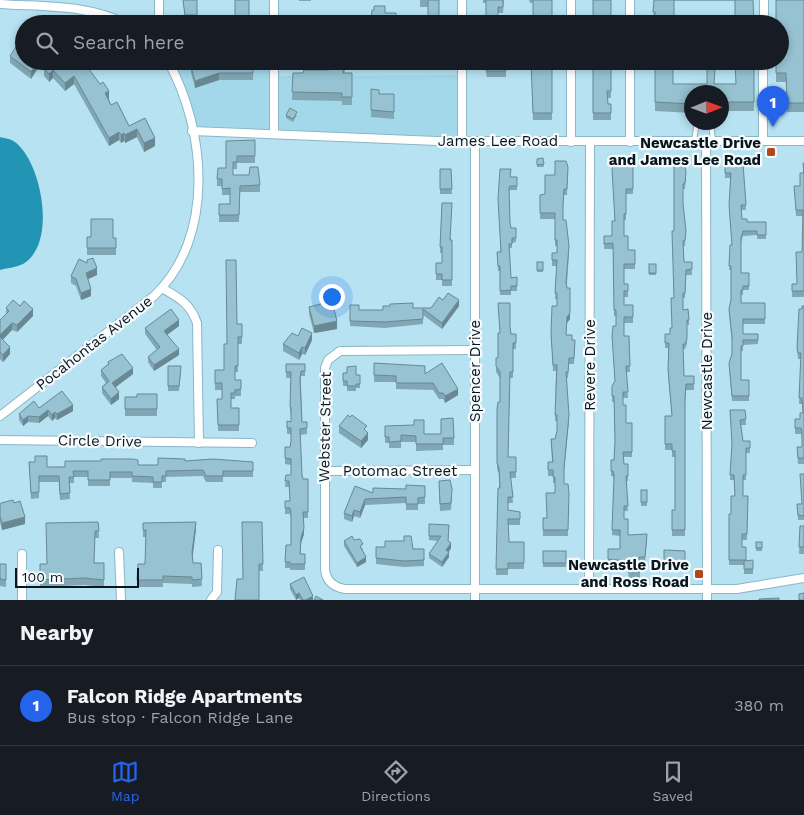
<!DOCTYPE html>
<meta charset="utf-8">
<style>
:root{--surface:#171b24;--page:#20242c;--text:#f1f3f6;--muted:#9ea1a6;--line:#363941;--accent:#2563eb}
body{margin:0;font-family:"Work Sans",sans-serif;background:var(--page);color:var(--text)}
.compass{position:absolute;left:684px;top:85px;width:45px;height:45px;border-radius:50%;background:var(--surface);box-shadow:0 2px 8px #0003;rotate:89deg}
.scale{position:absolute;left:15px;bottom:12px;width:124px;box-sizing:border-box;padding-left:5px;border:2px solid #07171d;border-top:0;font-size:14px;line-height:18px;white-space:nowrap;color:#07171d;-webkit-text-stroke:4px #f7fbfd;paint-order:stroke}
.you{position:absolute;left:331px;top:296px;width:18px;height:18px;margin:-12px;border:4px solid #fff;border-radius:50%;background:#1a73e8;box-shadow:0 0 0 8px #1a73e833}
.badge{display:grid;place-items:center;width:32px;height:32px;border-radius:50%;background:var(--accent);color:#fff;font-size:16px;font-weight:700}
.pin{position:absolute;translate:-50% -41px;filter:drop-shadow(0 1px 2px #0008)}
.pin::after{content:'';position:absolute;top:26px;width:18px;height:15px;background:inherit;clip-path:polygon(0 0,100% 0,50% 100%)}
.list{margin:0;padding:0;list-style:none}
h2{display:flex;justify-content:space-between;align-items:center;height:65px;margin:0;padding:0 20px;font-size:21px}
h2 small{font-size:16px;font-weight:400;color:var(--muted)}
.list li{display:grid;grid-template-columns:32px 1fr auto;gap:15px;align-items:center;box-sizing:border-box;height:80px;padding:0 20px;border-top:1px solid var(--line)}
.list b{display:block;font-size:19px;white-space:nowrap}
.list p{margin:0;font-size:16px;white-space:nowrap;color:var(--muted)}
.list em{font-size:16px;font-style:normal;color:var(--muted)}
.icon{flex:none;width:28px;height:28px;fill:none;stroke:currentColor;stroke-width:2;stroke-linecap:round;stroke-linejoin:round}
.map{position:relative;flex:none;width:804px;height:600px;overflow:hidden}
.search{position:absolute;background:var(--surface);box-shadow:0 2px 8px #0003;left:15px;right:15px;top:15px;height:55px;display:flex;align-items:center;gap:12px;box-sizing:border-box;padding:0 18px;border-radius:28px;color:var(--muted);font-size:19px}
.sheet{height:145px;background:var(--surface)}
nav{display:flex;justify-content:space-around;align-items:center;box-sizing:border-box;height:70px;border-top:1px solid var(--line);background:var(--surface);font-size:14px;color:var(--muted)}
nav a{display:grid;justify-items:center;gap:2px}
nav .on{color:var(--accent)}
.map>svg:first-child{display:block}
</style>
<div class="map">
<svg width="804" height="600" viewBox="0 0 804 600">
<rect width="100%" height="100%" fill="#b6e2f2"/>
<!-- built -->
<g fill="#a2d8ea">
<polygon points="193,61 269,61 269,129 196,126 188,95 177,66"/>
<polygon points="457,75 457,137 279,130 279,76"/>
</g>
<!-- water -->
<path fill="#2295b4" d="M 0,137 C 4,138 11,139 15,142 C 42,163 56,240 26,262 C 20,267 7,268 0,270 Z"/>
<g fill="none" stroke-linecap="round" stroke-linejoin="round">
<!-- lane casing -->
<g stroke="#8bb6c5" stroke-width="6">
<g id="lane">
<polyline points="711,122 713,141"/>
<polyline points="694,140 697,122"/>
</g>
</g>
<!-- street casing -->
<g stroke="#8bb6c5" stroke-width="10">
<g id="street">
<polyline points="274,0 274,24 345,22"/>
<polyline points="571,0 571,24"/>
<path d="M 0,4 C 41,7 88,4 126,24"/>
<polyline points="159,24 159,0"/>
<polyline points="462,24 462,0"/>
<polyline points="630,24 630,0"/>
<polyline points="764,24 764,0"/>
<polyline points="274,61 274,134"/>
<polyline points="571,61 571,142"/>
<polyline points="192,131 437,141 804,141"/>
<polyline points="462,141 462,61"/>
<polyline points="706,141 707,600"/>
<polyline points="763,141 763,61"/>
<polyline points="475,142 475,600"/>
<polyline points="630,142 630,61"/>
<path d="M 162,288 C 179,298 190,303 197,323 L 199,443"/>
<path d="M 474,350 L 340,351 L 328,360 L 325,368 L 325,569 C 326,581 333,587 345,589 L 737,589 L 804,578"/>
<path d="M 0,416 L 154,296 C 216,237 206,130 168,61"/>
<polyline points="0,440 252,443"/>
<polyline points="325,471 475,470"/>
<polyline points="119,552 121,600"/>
<polyline points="22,554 22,600"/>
<polyline points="589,589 590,142"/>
<polyline points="211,600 217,592 218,550"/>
</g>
</g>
<!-- lane -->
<use href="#lane" stroke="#fff" stroke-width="4"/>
<!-- street -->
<use href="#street" stroke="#fff" stroke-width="8"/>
</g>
<!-- wall -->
<g fill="#81a7b4">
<polygon points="183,0 197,0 197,21 185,21"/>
<rect x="299" y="0" width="12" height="1"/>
<polygon points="420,0 439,0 428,17 428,7 420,7"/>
<polygon points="483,0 504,0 503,13 498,13 486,3 483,3"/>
<polygon points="529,0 552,0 530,3"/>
<polygon points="654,0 753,0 735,1 674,1 655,21 653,21"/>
<polygon points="804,0 804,112 787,112 786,82 776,82 776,61"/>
<polygon points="372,10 385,13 396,13 396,24 371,24"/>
<polygon points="10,56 42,61 42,62 31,79 10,63"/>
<polygon points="69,61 109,99 111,105 129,126 145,118 155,146 144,152 137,137 125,143 124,141 121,143 119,140 109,146 74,84 65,91 53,78 49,82 44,76 44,68"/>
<polygon points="253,61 253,80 219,80 195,88 191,73 191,67"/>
<rect x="297" y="61" width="8" height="2"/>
<polygon points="326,61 346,61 344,73 352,73 352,105 342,105 342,101 292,100 293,73 303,73 329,70 330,62"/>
<rect x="426" y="61" width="12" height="9"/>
<polygon points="485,61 506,61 506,77 487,77 485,68"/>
<polygon points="531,61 552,61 552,120 533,120"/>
<polygon points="593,61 611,61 611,98 608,98 608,104 611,104 611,120 593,120"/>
<polygon points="655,61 673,84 736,84 754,61 754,111 722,111 722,92 692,92 692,113 655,111"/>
<polygon points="371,89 379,94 394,94 394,119 371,117"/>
<polygon points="286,115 297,115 293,122 286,118"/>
<polygon points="255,140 255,163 237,163 237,169 233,169 233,175 260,185 260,192 240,192 239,222 219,222 219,204 230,204 230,195 222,195 222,186 217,186 217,179 226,168"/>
<polygon points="543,158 544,167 537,167 537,159"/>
<polygon points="633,162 633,194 626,194 626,220 624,220 624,236 628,250 635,256 635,269 624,269 624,284 628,284 628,297 624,297 624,305 633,305 633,323 624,323 624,336 629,336 630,372 626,372 628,398 623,398 623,405 626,423 632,423 632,457 624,457 624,464 628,476 628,481 626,481 628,511 624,511 624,519 628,535 647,540 645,563 640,563 640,578 629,578 627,566 608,565 608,549 620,549 620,536 612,535 614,481 613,476 611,476 611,460 614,460 615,442 614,402 612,402 612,386 615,381 616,326 616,316 614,316 613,249 604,249 604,236 612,236 614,221"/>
<polygon points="677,163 686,178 685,189 683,189 683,204 686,231 685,246 683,246 684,262 692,262 692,275 686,275 685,298 683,298 683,310 689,320 689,325 687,325 687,344 685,349 683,349 684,376 694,376 694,390 686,390 685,405 685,536 672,536 672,510 675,510 675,457 672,457 672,450 665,450 665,416 672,416 668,375 668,348 665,348 665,334 670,334 672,328 674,298 674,231"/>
<polygon points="743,163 746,210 741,210 742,219 747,222 766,222 766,239 757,239 757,235 743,236 741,243 741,273 749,286 749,290 743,290 743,295 741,295 741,303 765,303 765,324 743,324 743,334 758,334 758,344 743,345 743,351 741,351 741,380 749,380 749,401 732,401 729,367 732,354 732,342 729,314 729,309 731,301 731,270 729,270 732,245 730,178 725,178 725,164"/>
<polygon points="804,163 804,297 792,297 792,284 797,284 802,252 803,216 796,216 794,186 800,186 803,173"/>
<polygon points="568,167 567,195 564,195 563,210 563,220 569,252 567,284 567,288 570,288 570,319 567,323 566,335 572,340 575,340 574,364 569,364 568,378 566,378 569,421 564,473 564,484 568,484 568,536 543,536 543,518 547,518 555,493 555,483 553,483 553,476 548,476 548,462 552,462 551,439 555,439 557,431 557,421 555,421 556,371 553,371 551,334 557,306 557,299 555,299 557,266 552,266 552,253 557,253 557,246 555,246 555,219 540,219 540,195 545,194 555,175"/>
<polygon points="440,169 451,169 452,194 440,194"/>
<polygon points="511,177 517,177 517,190 510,190 509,193 510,223 511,228 516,228 516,242 512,243 512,248 509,248 511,278 517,277 517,291 511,291 511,295 500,295 500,271 498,271 497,252 500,252"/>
<polygon points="442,203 451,240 452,240 452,286 442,286 442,280 436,280 436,263 442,263 442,253 440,253"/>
<polygon points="87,237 116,238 116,255 87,255"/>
<rect x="537" y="262" width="6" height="10"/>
<rect x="649" y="264" width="7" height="11"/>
<polygon points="97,275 88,279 91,296 81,300 76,286 71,283 71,276"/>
<polygon points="443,300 459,306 442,329 423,315 423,324 385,328 350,326 350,305 359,310 383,310 431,308"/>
<polygon points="20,306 33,316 17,332 12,330 3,340 10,354 3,362 0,359 0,320 6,314 6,308"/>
<polygon points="804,306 804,464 798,464 797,447 802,447 802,440 801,434 795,434 795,419 800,419 803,413 802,404 799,404 801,359 798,359 797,348 802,309"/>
<polygon points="309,307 337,329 314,333 309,314"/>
<polygon points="237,324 242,324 242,344 238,344 238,372 235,372 235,380 241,380 241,396 235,396 235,399 231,399 231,408 239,408 239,431 218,431 217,399 222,399 222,390 215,390 215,370 224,370 227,344"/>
<polygon points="179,326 167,335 179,355 154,371 148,362 148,357 157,350 145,334 145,328"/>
<polygon points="510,327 511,334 516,334 516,349 513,349 513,378 510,378 508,457 516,457 516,478 511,478 513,503 508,503 508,510 520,512 520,525 508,525 509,542 524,542 524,569 508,569 508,575 496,575 498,488 499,488 499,474 497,469 497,463 500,402 500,378 496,372 496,358 498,358 499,333"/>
<polygon points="298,336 312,340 305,355 302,354 299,360 283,351 283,344"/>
<polygon points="108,362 133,374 115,387 119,399 111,405 102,393 102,387 106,383 101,376 101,370 108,364"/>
<polygon points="374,363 425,374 458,395 445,403 443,399 439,399 433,390 396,389 396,382 374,382"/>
<polygon points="286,364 305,364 305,376 301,376 301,384 302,422 307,422 307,434 300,435 302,475 303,479 308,479 308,518 303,518 304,534 301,543 301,554 305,554 305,570 290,570 290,568 285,568 286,545 291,545 291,518 290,514 285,514 285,501 290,501 289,487 285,487 286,475 291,475 291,465 285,464 285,447 290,447 291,441 291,434 287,434 287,421 291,422 291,413 290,413 291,378 286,378"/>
<polygon points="168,366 181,371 179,391 168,391"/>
<polygon points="343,373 356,375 360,375 360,388 356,388 356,391 347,391 347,386 343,386"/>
<polygon points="157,394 157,416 125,416 125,397 137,397"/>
<polygon points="39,408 73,411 57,420 55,418 52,421 48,416 39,423 28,422 23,426 19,420 19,414"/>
<polygon points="730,410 745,410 746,425 741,425 743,441 750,441 750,453 746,453 746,480 743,480 743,496 748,496 747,540 742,540 742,547 746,547 746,561 753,560 753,574 744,574 744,565 729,565 729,514 731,514 735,496 734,480 730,480 732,445"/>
<polygon points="339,426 368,440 361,448 339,433"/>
<polygon points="385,426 424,434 454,438 454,445 443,445 443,450 416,451 416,442 401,442 401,448 389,448 389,443 385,443"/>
<polygon points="185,461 253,462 253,477 223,477 223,482 206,482 203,476 166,477 166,482 162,482 162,488 153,488 153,483 132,482 132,478 110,478 110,486 88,486 88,477 74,477 74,483 69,483 70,499 60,500 59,482 39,482 39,498 31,499 29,462 47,467 158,465"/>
<polygon points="804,474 804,520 798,520 797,504 802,504"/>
<polygon points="439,481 452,496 451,510 440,511"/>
<polygon points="406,485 425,486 425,504 418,504 418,510 406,510 406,503 365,505 360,518 354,516 352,522 344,519 344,513 373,493 406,489"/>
<rect x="641" y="490" width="6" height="16"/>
<polygon points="14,503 25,524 2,530 0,523 0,505"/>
<polygon points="98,522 99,538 95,538 95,540 94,563 104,563 104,587 84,585 40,587 40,564 47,564"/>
<polygon points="262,522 263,571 259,571 243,579"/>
<polygon points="143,523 196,529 193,556 193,563 201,563 202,586 192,587 192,584 163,583 163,587 137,587 137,580 145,564 146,537 143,537"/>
<polygon points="429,524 448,541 451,548 449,552 449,557 442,567 429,558 429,554 438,541 429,540"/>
<polygon points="800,526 804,526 804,554 799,554"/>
<polygon points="354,540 363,549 362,550 366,562 357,567 344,546 344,541"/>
<rect x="756" y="542" width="6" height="9"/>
<polygon points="376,547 424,549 424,566 404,567 376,564"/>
<polygon points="664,550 685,551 685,566 667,568 664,566"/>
<rect x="543" y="551" width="23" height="16"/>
<polygon points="0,564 6,564 6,587 0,586"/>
<polygon points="290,584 313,600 300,600 299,598 296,600 290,589"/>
</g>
<!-- shaded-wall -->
<g fill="#698892">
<polygon points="38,61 42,61 42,62 31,79 31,72"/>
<polygon points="344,61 346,61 343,81 343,73"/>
<polygon points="359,61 368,61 359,66"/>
<polygon points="53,70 53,78 49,82 49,74"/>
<polygon points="219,73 219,80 195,88 195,81"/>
<polygon points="74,76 74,84 65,91 65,83"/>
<polygon points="109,91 109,100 105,93"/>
<polygon points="137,129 137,137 125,143 125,135"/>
<polygon points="119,132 119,140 109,146 109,138"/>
<polygon points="124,133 124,141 121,143 121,135"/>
<polygon points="155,138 155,146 144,152 144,143"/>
<polygon points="97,268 97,275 86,280 86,273"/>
<polygon points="91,289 91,296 81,300 81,293"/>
<polygon points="459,300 459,306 442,329 442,323"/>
<polygon points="33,309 33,316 17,332 17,325"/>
<polygon points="570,313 570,319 567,323 567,317"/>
<polygon points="179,320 179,326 164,337 164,331"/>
<polygon points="337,321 337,329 314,333 314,326"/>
<polygon points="12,323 12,330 0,342 0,335"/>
<polygon points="312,333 312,340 305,355 305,348"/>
<polygon points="10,347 10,354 3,362 3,355"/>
<polygon points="302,347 302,354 299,360 299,353"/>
<polygon points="179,349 179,355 154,371 154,365"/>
<polygon points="133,368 133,374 112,390 112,383"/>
<polygon points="458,389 458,395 445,403 445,396"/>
<polygon points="119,392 119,399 111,405 111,399"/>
<polygon points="73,405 73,411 57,420 57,414"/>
<polygon points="48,410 48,416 39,423 39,417"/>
<polygon points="55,412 55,418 52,421 52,415"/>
<polygon points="28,416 28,422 23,426 23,420"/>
<polygon points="368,433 368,440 361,448 361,441"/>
<polygon points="365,499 365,505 360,518 360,512"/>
<polygon points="354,510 354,516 352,522 352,516"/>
<polygon points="25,517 25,524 2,530 2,523"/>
<polygon points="196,522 196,529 192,559 192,552"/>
<polygon points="304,528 304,534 301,543 301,538"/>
<polygon points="451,543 451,548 446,555 446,550"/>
<polygon points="449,552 449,557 442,567 442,562"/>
<polygon points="366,557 366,562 357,567 357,563"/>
<polygon points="299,593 299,598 296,600 296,595"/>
<polygon points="313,596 313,600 306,600"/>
</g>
<!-- building -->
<g fill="#96c2d1" stroke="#698892">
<polygon points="183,0 197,0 197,15 185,15"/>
<rect x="235" y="0" width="14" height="24"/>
<polygon points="428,0 439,0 439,24 421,24 421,17 428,17"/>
<polygon points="486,0 503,0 503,7 498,7 498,24 486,24"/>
<rect x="533" y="0" width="19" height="24"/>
<rect x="593" y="0" width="18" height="24"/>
<polygon points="654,0 674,0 674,24 655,24 655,12 653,12"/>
<polygon points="735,0 753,0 754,24 735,24"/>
<polygon points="776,0 804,0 804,103 787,103 786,73 776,73 776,61 780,61 780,24 776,24"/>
<polygon points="374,6 385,6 385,13 396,13 396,21 385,20 385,24 374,24 374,18 371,18 372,10 374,10"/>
<polygon points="24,35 24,61 38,61 31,72 10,56"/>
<polygon points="51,61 69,61 71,64 74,61 83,61 100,84 103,82 109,91 105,93 111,105 117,102 129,126 145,118 155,138 144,143 137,129 125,135 124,133 121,135 119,132 109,138 74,76 65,83 53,70 49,74 44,68"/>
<polygon points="208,61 253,61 253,73 219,73 195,81 191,67"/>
<polygon points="330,61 344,61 343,73 352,73 352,97 342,97 342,93 292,92 293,73 303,73 304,70 329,70"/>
<rect x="426" y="61" width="12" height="3"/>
<polygon points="485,61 506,61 506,71 487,71"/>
<polygon points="531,61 552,61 552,113 533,113"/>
<polygon points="593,61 611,61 611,91 607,91 608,104 611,104 611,113 593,113"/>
<polygon points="655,61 673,61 673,84 707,84 707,69 715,69 714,84 736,84 735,61 754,61 754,102 722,102 722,92 692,92 692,104 655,102"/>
<polygon points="371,89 379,90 379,94 394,94 394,112 371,110"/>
<polygon points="290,108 297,112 293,119 286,115"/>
<polygon points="255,140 255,156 237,156 237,162 233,162 233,175 249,175 250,167 258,167 260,185 240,186 239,215 219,215 219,204 230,204 230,188 222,189 222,179 217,179 218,168 226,168 226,141"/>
<polygon points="543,158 544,164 537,165 537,159"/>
<polygon points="677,160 684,160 686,172 685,183 683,184 683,204 686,231 685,240 683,241 684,262 692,262 692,269 686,270 685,293 683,293 683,310 688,309 689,320 687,320 687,339 685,344 683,344 684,376 694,376 694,384 686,384 685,399 685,530 672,530 672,510 675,510 675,451 672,451 672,444 665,444 665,416 672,416 668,369 669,343 665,343 665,334 670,334 670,328 672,328 671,298 674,298 672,231 674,231 674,163 677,163"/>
<polygon points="555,161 566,161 568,167 567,189 564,189 563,204 563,220 566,220 569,246 566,283 567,288 570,288 570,313 567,317 566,335 572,335 572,340 575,340 574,358 569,358 568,372 566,372 569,415 564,468 564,484 568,484 569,493 568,530 543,530 543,518 547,518 546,493 555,493 555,477 553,477 553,470 548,470 548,462 553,462 551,439 555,439 557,431 557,415 555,415 557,365 553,365 551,334 552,306 557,306 557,293 555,293 557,260 552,260 552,253 557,253 557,240 555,240 555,213 540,213 540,195 545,194 545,175 555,175"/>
<polygon points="613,162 633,162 633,189 626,189 626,214 624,214 624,236 628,236 628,250 635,250 635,264 624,264 624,284 628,284 628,291 624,291 624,305 633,305 633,317 624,317 624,336 629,336 630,366 626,366 628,392 623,392 623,405 626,405 626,423 632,423 632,452 623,452 624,464 628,464 628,476 626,476 628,506 624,506 624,519 628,519 628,535 647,534 645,557 639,557 640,572 629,572 627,561 608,559 608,549 620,549 620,530 612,530 614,476 613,471 611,471 611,460 614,460 615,441 614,396 612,396 612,386 615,381 612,336 613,326 616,326 616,310 614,310 613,243 604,244 604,236 612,236 612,221 615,221 612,170"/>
<polygon points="743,163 746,205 741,205 742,219 747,219 747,222 766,222 766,235 757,235 757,231 743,231 741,238 741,273 749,273 749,286 743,286 743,290 741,290 741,303 765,303 765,319 743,319 743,334 758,334 758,340 743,340 743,346 741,346 741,380 749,380 749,396 732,396 729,363 732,354 732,337 729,309 731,300 731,266 729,266 730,245 732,245 729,205 731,173 725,173 725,164"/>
<polygon points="803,163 804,163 804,291 792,291 792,284 797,284 796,252 802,252 803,210 796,210 794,186 800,186 800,173 804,173"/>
<polygon points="440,169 451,169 452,189 440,189"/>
<polygon points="500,169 511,169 510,177 517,177 517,186 510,186 509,188 510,223 511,228 516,228 516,238 512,238 512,244 509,244 511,278 517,277 517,286 511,286 511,290 500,291 500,266 498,266 497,252 501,252 498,199"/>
<polygon points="442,203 452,203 450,240 452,240 452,280 442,280 442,274 436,274 436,263 442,263 442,247 440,247"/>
<polygon points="91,219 113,219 113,238 116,238 116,248 87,248 87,237 91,237"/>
<polygon points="93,258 97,268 86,273 91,289 81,293 76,279 71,276 79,259 87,263 87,260"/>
<polygon points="226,260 236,260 237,324 242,324 242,337 238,337 238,366 235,366 235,380 241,380 241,389 235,390 235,393 231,393 231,408 239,408 239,425 218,425 217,399 222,399 222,383 215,383 215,370 224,370 224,344 227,344"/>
<rect x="537" y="262" width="6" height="8"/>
<rect x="649" y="264" width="7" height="9"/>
<polygon points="448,293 459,300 442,323 423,309 423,319 385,322 350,321 350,305 359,305 359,310 383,310 383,306 390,306 390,304 413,303 413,308 431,308 439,297 443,300"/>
<polygon points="13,300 20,306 24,301 33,309 17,325 12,323 0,335 0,320 9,311 6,308"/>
<polygon points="332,301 337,321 314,326 309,307"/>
<polygon points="498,303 510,303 510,326 511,334 516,334 516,343 513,343 513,372 510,372 508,457 516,457 516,472 510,472 513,497 508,497 508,510 520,512 520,519 508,519 509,542 524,542 524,563 508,563 508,569 496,569 498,488 500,488 499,468 497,463 497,409 498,402 500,402 500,372 496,366 496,358 498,358 498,333 500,333"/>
<polygon points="802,306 804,306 804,458 798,458 797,447 802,447 802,433 801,428 795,428 795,419 800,419 800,413 803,413 802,398 799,398 801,353 798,353 797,348 799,309 802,309"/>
<polygon points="171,309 179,320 164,331 179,349 154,365 148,357 160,347 145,328"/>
<polygon points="302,328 312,333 305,348 302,347 299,353 283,344 292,333 298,336"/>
<polygon points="0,337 10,347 3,355 0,352"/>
<polygon points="122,354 133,368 112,383 119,392 111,399 102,387 109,381 101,370 109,364 108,362"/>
<polygon points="374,363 425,366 425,374 442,363 458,389 445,396 443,393 439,393 433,383 396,383 396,376 374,375"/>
<polygon points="286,364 305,364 305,371 301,371 300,380 302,422 307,422 307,428 300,429 302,475 303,479 308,479 308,512 303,512 304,528 301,538 300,554 305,554 305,564 290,564 290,562 285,562 286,545 291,545 291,512 290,508 285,508 285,501 290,501 289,481 285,481 286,475 291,475 291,459 285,458 285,447 290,447 291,441 291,428 287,428 287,421 291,422 291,407 290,407 291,372 286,372"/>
<polygon points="168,366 181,366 179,386 168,386"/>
<polygon points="356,366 356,375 360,375 360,384 356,384 356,386 347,386 347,381 343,381 343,373 347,373 347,367"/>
<polygon points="62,391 73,405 57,414 55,412 52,415 48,410 39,417 28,416 23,420 19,414 34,401 39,408"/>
<polygon points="137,394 157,394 157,409 125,409 125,397 137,397"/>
<polygon points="730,410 745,410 746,419 740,420 743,441 750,441 750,448 746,448 746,475 743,475 743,496 748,496 747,534 742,534 742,547 746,547 746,560 729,560 729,514 731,514 731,496 735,496 734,475 730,475 732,443"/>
<polygon points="348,415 350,417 352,415 367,426 364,429 368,433 361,441 339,426"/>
<polygon points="453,418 454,438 443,438 443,444 416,444 416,436 401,435 401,441 389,442 389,437 385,437 385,426 414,425 414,420 424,420 424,434 441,434 441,419"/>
<polygon points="35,456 47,456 47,467 65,467 65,461 101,461 101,459 133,459 138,460 138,465 158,465 158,458 185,459 185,461 213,459 253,462 253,471 223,471 223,476 206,476 203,470 166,471 166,476 162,476 162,482 153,482 153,477 132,476 132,472 110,472 110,480 88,480 88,471 73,471 74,477 69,477 70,493 60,494 59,476 39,476 39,492 31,493 29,462 35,462"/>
<polygon points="800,474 804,474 804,516 798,515 797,504 802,504"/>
<polygon points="450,480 452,489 451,503 440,504 439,481"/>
<polygon points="406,485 425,486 425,497 418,498 418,504 406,504 406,497 365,499 360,512 354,510 352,516 344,513 355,486 373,493 373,488 406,489"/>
<rect x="641" y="490" width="6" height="12"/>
<polygon points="13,500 14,503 20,501 25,517 2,523 0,516 0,505 1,503"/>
<polygon points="98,522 99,531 95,531 95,533 94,563 104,563 104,580 84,578 40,580 40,564 47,564 46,523"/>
<polygon points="196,522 192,552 193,563 201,563 202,579 192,580 192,577 163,576 163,580 137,580 138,564 145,564 146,530 143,530 143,523"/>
<polygon points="242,522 262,522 263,564 259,564 259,600 235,600 237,579 243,579"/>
<polygon points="429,524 449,525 448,541 451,543 446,550 449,552 442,562 429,554 441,536 429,536"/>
<polygon points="800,526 804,526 804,547 799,547"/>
<polygon points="352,536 354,540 360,539 363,544 360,546 366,557 357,563 344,541"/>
<polygon points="404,536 411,536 413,549 424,549 424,560 404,561 376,558 376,547 385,547 385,541 404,541"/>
<rect x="756" y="542" width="6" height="6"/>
<polygon points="664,550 685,551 685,562 667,563 664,561"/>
<rect x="543" y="551" width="23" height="12"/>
<polygon points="753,560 753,569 744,569 744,561"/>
<polygon points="0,564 6,564 6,580 0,579"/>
<polygon points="304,577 313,596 306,600 303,600 299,593 296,595 290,584"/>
<polygon points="804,593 804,600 799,600 799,594"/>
<polygon points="316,596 323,600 314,600"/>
<polygon points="779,598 779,600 759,600 759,599"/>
</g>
<!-- markers -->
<g fill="#ae491c" stroke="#f7fbfd" stroke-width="2">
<rect x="766" y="147" width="10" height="10" rx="2.5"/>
<rect x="694" y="569" width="10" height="10" rx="2.5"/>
</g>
<g text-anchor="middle" stroke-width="4.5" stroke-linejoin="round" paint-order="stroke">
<!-- street labels -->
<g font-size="15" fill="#07171d" stroke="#f7fbfd">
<text x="498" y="146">James Lee Road</text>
<text transform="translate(94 343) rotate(-38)" y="5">Pocahontas Avenue</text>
<text transform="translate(590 365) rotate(-90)" y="5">Revere Drive</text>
<text transform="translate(475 371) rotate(-90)" y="5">Spencer Drive</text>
<text transform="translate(707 371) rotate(-90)" y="5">Newcastle Drive</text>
<text transform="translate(325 427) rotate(-89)" y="5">Webster Street</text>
<text transform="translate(100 441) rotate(1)" y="5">Circle Drive</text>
<text x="400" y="476">Potomac Street</text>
</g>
<!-- poi labels -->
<g font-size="15" font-weight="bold" fill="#07171d" stroke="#f7fbfd" text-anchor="end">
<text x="761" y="148">Newcastle Drive<tspan x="761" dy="17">and James Lee Road</tspan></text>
<text x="689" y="570">Newcastle Drive<tspan x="689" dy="17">and Ross Road</tspan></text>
</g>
</g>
</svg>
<svg class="compass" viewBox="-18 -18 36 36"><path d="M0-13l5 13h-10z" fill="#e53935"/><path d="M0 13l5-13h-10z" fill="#9ea1a6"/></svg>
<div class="scale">100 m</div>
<div class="you"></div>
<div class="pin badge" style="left:773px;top:127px">1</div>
<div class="search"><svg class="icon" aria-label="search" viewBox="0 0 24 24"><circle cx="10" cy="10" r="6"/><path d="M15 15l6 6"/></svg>Search here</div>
</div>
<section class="sheet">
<h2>Nearby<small></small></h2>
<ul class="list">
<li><span class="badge">1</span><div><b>Falcon Ridge Apartments</b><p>Bus stop · Falcon Ridge Lane</p></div><em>380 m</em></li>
</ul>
</section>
<nav>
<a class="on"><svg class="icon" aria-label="map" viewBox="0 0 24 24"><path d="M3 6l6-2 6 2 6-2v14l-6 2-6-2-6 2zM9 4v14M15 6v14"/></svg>Map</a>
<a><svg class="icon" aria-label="directions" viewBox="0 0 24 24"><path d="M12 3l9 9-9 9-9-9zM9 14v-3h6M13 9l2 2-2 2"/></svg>Directions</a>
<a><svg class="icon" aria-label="saved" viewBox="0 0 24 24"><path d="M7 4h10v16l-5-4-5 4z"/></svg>Saved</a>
</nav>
